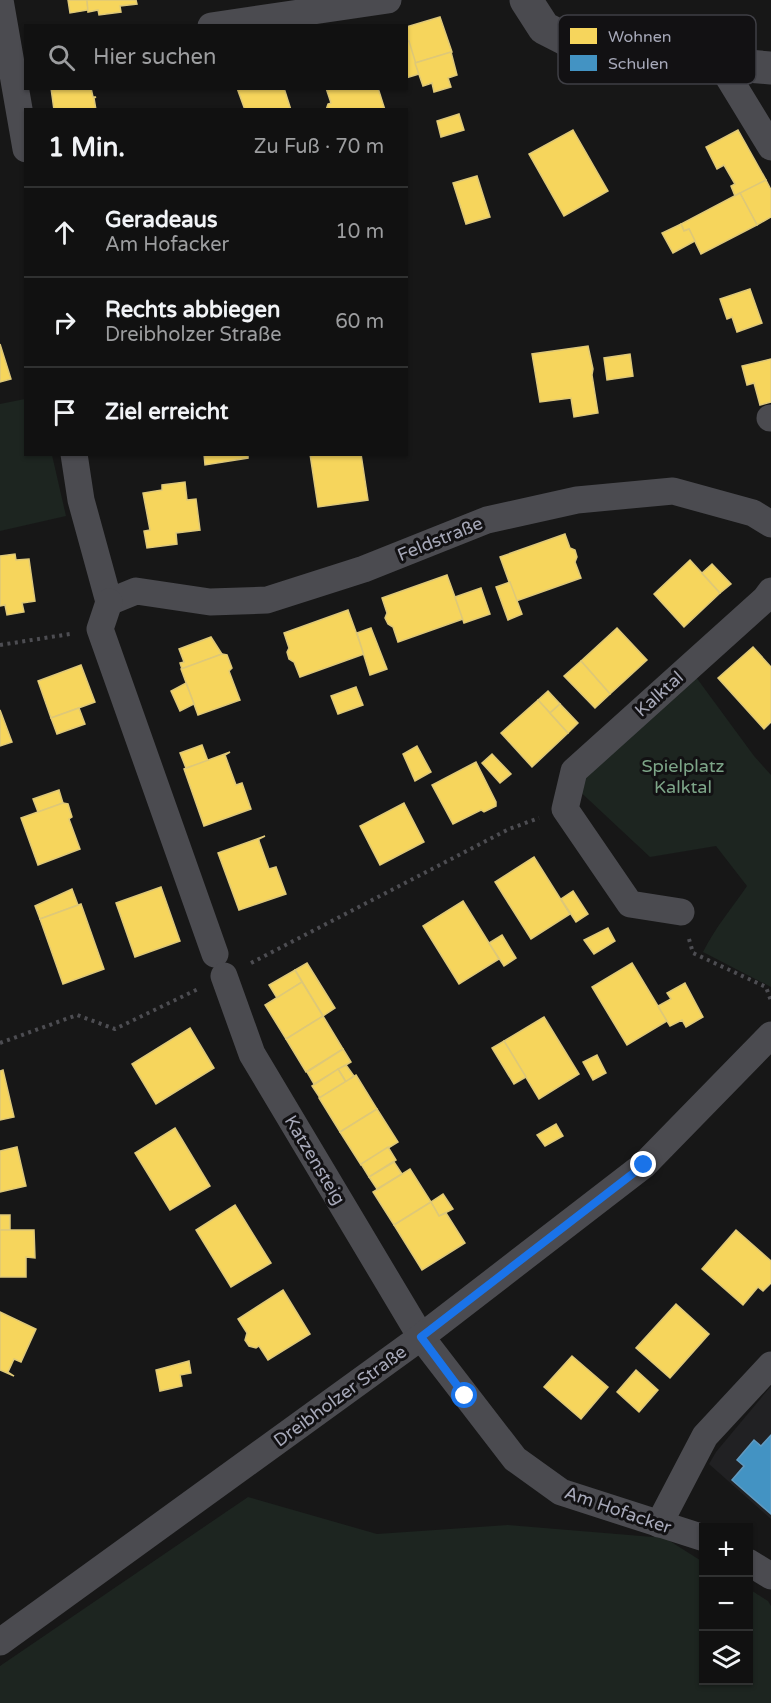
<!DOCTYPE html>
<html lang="de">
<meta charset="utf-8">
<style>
:root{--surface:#111;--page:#1e1f1f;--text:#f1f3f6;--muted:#9c9d9f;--line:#303131}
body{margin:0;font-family:"Varela Round",sans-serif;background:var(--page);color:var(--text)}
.controls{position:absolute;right:18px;bottom:18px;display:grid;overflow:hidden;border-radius:0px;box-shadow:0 2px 4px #0004}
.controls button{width:54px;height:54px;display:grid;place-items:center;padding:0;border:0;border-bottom:2px solid var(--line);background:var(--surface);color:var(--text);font:30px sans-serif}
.stop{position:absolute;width:18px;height:18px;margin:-14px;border:4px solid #1a73e8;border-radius:50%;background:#fff}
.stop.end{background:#1a73e8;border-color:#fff;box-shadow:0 2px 6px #0008}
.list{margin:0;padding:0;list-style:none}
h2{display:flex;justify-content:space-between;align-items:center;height:78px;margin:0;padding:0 24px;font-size:26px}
h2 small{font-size:20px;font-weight:400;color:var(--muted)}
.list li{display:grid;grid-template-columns:39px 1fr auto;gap:18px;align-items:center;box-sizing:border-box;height:90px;padding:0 24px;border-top:2px solid var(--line)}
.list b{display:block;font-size:22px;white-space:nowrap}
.list p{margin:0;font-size:20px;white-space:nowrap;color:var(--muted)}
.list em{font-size:20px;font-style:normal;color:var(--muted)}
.icon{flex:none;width:33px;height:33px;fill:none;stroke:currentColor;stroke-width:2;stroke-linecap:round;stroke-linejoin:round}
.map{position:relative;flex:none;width:771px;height:1703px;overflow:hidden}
.search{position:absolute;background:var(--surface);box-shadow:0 2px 4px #0004;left:24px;top:24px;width:384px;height:66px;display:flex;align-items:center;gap:15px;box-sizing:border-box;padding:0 21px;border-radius:0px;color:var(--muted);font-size:22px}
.panel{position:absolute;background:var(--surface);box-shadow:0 2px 4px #0004;left:24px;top:108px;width:384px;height:348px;border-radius:0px}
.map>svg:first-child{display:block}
</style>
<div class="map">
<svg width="771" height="1703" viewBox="0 0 771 1703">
<rect width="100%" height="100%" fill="#171717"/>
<!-- built -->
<polygon fill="#212123" points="771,1386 771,1519 709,1464 716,1452"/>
<!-- green -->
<g fill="#1d2520">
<polygon points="25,399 26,454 52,455 66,516 0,531 0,404"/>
<path d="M 693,673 L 754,756 L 771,775 L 771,987 L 703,952 C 715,928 732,908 747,886 L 716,846 L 650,857 L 574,786 Z"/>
<polygon points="248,1497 377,1534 508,1525 665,1538 703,1562 704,1680 748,1680 749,1589 768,1601 771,1606 771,1703 0,1703 0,1666"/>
</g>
<!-- homes -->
<g fill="#f6d55c" stroke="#dec878" stroke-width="1.5">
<polygon points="68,0 87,0 88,10 70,13"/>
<polygon points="87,0 136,0 137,4 120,6 121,12 99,15 98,10 88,12"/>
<polygon points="440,17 452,52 415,63 406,36 406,27"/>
<polygon points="409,41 419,74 406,78 406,42"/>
<polygon points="451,52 457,75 448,78 451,87 434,92 432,83 423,86 415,63"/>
<polygon points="51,88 91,88 93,97 96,97 94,98 96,110 54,110"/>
<polygon points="237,88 284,88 291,110 245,110"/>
<polygon points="326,88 378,88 385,110 326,110 328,104 331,103"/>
<polygon points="459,114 464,130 441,137 437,121"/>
<polygon points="573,130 608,191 564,216 529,154"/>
<polygon points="738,130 766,180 735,196 731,186 735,184 724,165 717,169 706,147"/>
<polygon points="477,176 490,217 466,224 453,183"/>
<polygon points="766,180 771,190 771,217 757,225 740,193"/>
<polygon points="740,193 757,225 701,254 689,229 684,231 681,224"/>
<polygon points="681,224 684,231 689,229 695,241 673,253 662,233"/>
<polygon points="750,289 762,323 737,332 732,317 727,319 720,299"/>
<polygon points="0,344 11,379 0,382"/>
<polygon points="588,346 593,369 592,375 598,413 574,417 571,398 540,402 532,354"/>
<polygon points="630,354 633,376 607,380 604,358"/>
<polygon points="771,359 771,402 760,405 754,383 747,385 742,366"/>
<polygon points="204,454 248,454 248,458 205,465"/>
<polygon points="310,454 361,454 368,500 318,507"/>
<polygon points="185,482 187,500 196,499 200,530 176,533 177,544 147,548 144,531 150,530 143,493 162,490 162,485"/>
<polygon points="565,534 570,548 575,550 577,557 575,562 581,578 516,601 500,557"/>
<polygon points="15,554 16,560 29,559 35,601 22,603 24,612 7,615 5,605 0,606 0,556"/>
<polygon points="690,560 720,593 684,627 654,594"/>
<polygon points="712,564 731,584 720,593 702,573"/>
<polygon points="447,575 463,619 398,642 393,627 388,624 385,618 387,613 382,598"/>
<polygon points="510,582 522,614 508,620 496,587"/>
<polygon points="481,588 490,614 464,623 455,597"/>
<polygon points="348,610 364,654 300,677 294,662 289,659 287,652 289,648 284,633"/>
<polygon points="371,628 387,669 370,675 357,633"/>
<polygon points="617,628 647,660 610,694 581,661"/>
<polygon points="211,637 222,654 182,669 180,663 184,662 179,649"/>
<polygon points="753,647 771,667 771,722 764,729 718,678"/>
<polygon points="222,654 227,655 232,668 229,671 240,700 198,715 181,669"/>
<polygon points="581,661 610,694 595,708 564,676"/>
<polygon points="81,665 95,702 51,718 38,681"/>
<polygon points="186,683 194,704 180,711 171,691"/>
<polygon points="356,687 363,705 338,714 331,696"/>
<polygon points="548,691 560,704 550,713 538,700"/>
<polygon points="538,700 568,733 532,767 501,733"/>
<polygon points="560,704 578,723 568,733 550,713"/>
<polygon points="79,708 85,724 57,734 51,718"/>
<polygon points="0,710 12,742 0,746"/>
<polygon points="202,745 208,761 186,768 180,753"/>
<polygon points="417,746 431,772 415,781 403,754"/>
<polygon points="230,752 225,755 236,785 242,783 251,809 204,826 184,769"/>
<polygon points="492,754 511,774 500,783 482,763"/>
<polygon points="476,762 496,802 496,806 484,812 481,810 453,824 432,785"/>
<polygon points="59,790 63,803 38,812 33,799"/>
<polygon points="63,803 68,804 72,817 69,819 80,849 38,865 21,818"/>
<polygon points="404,803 424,842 380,865 360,826"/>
<polygon points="265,836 259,839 259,841 269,869 276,867 286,894 239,910 218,853"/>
<polygon points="534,857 570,914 531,939 495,882"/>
<polygon points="161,887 180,941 135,957 116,903"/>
<polygon points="72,889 78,905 40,919 35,906"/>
<polygon points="573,891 588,914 576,922 561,899"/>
<polygon points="463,901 499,959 459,984 423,926"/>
<polygon points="81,904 104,969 63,984 40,919"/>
<polygon points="608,928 615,941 594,954 584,940"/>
<polygon points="502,935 516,958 504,966 489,943"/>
<polygon points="307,963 335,1008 323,1016 295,970"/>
<polygon points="632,963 667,1021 627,1045 592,987"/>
<polygon points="295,970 302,982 277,998 269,985"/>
<polygon points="302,982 323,1016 286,1039 265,1005"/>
<polygon points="685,983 703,1017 686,1027 682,1020 670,1026 658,1006 671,999 667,993"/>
<polygon points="323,1016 343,1049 306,1072 286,1039"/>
<polygon points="544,1017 579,1074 539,1099 504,1041"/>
<polygon points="190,1028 214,1068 156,1104 132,1064"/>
<polygon points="504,1041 526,1077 514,1084 492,1048"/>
<polygon points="343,1049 351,1062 314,1084 307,1072"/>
<polygon points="597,1055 606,1073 593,1080 583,1062"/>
<polygon points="346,1065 354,1076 346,1082 338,1069"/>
<polygon points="338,1069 346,1082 320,1098 312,1086"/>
<polygon points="3,1070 14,1117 0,1120 0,1071"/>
<polygon points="356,1075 377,1109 340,1132 319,1098"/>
<polygon points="377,1109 398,1142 361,1165 340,1132"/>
<polygon points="556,1124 563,1136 545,1146 537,1135"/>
<polygon points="175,1128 210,1186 170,1210 135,1153"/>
<polygon points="17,1147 26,1186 0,1192 0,1151"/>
<polygon points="388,1147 396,1160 369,1177 361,1164"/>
<polygon points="394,1162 402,1174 377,1189 369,1177"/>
<polygon points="410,1169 431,1202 394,1225 373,1192"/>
<polygon points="443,1194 453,1209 439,1216 431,1202"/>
<polygon points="431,1202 439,1216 446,1213 465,1243 422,1270 394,1225"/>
<polygon points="235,1205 271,1263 231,1287 196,1230"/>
<rect x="0" y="1215" width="10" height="15"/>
<polygon points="0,1230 34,1230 35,1258 26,1257 26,1277 0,1277"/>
<polygon points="736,1230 771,1261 771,1283 763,1291 758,1287 743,1305 702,1269"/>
<polygon points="283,1290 310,1334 268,1360 259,1346 256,1348 249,1346 245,1340 247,1333 238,1319"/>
<polygon points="676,1304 709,1334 670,1378 636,1348"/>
<polygon points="0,1312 36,1329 21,1362 14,1359 8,1372 14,1376 0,1370"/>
<polygon points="572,1356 608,1387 581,1419 544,1387"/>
<polygon points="189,1361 191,1373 180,1375 182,1386 160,1391 156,1370"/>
<polygon points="636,1370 658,1390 639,1412 617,1392"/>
</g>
<!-- schools -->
<polygon fill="#4393c3" stroke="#619ac0" stroke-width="1.5" points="771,1435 771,1514 732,1480 744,1466 737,1460 754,1440 761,1446"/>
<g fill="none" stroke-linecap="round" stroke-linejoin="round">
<!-- path -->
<g stroke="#4d4d52" stroke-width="4" stroke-dasharray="3 4.5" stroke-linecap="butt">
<polyline points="0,645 70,634"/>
<polyline points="689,939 693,953 766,987 771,1001"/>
<polyline points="251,963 509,829 539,818"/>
<polyline points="0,1043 77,1015 115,1029 198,989"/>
</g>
<!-- street -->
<g stroke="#4b4b50" stroke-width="27">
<polyline points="0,0 26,149"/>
<polyline points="211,26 388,0"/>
<polyline points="721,65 771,147"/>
<polyline points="770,418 771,418"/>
<polyline points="74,454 81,500 109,602 136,591 210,602 267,600 364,569 487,520 577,500 673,491 753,513 771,524"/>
<polyline points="109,602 100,629 215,954"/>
<polyline points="681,912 630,904 565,809 574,771 765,599 771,591"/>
<polyline points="224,976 252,1054 421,1337 515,1459 561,1492 704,1538"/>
<polyline points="659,1524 705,1436 771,1365"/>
<polyline points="748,1562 771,1576"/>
<polyline points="0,1642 421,1337 644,1165 771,1035"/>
</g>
<!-- secondary -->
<polyline stroke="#4a4a4f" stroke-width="33" points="526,0 544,28 593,53 771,68"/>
</g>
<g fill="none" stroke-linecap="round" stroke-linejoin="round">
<!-- route -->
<polyline stroke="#1a73e8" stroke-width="8" points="465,1396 421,1337 644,1165"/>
</g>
<g text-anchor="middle" stroke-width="6" stroke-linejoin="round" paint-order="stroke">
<!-- street labels -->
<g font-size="18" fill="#a7a9b9" stroke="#121113">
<text transform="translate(440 539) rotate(-22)" y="6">Feldstraße</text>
<text transform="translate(659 694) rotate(-42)" y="6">Kalktal</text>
<text transform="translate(315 1160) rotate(59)" y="6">Katzensteig</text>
<text transform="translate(340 1396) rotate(-36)" y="6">Dreibholzer Straße</text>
<text transform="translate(618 1510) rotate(19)" y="6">Am Hofacker</text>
</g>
<!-- park labels -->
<g font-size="18" fill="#7da588" stroke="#121113">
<text x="683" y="772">Spielplatz<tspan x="683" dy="21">Kalktal</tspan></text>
</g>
</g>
<!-- legend -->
<rect x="558" y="15" width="198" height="69" rx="9" fill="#121113" stroke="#3f3f45" stroke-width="1.5"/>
<rect x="570" y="28" width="27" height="16" fill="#f6d55c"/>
<rect x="570" y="55" width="27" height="16" fill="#4393c3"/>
<g font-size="16" fill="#a7a9b9">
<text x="608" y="42">Wohnen</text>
<text x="608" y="69">Schulen</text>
</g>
</svg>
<div class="controls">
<button>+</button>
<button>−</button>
<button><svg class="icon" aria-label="layers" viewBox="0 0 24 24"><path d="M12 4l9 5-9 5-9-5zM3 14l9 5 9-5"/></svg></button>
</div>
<div class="stop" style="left:465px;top:1396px"></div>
<div class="stop end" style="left:644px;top:1165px"></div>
<div class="search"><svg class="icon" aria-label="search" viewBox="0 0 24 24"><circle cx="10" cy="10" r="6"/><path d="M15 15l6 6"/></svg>Hier suchen</div>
<section class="panel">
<h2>1 Min.<small>Zu Fuß · 70 m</small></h2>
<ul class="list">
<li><svg class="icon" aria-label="ahead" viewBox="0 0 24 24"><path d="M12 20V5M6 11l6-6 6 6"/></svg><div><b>Geradeaus</b><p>Am Hofacker</p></div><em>10 m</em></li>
<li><svg class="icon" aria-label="right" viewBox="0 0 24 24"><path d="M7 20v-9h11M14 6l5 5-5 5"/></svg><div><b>Rechts abbiegen</b><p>Dreibholzer Straße</p></div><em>60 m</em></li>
<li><svg class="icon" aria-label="arrive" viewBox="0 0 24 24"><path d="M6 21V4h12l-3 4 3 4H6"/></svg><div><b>Ziel erreicht</b></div></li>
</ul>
</section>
</div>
